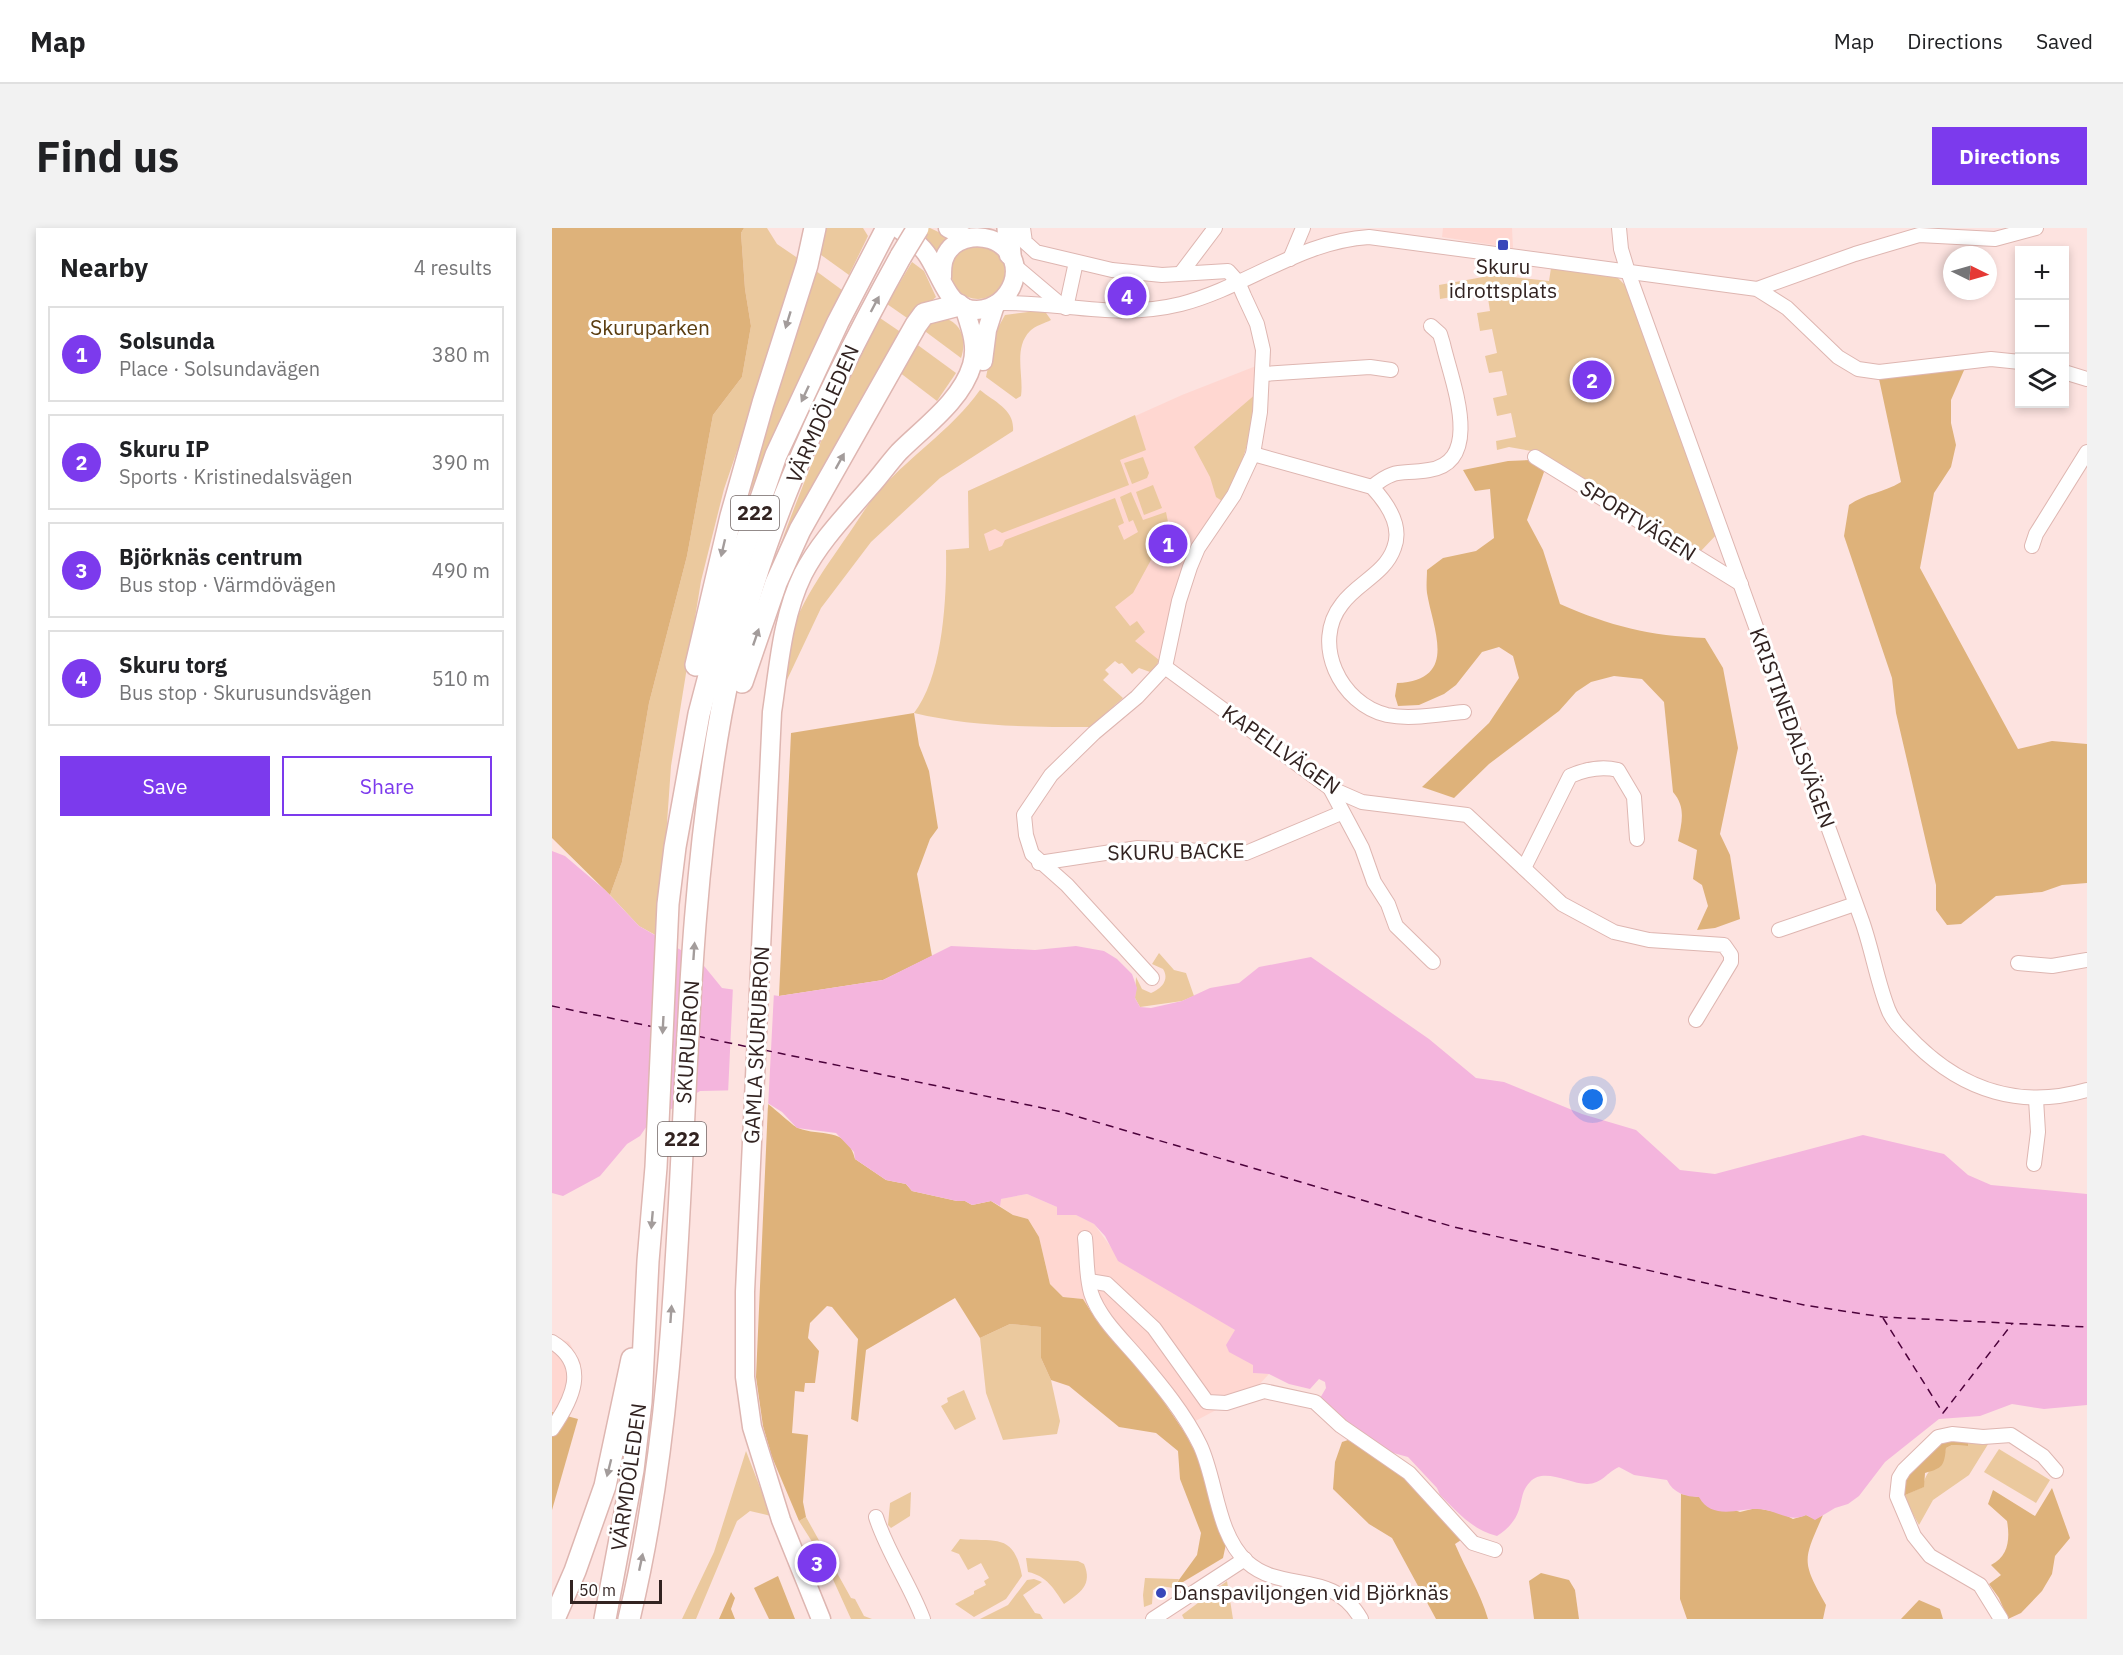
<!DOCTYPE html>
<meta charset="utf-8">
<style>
:root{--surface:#fff;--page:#f2f2f2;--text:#202124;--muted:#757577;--line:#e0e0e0;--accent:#7c3aed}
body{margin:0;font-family:"IBM Plex Sans",sans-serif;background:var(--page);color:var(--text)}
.controls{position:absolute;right:18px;top:18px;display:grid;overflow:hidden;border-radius:0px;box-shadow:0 3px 9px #0003}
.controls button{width:54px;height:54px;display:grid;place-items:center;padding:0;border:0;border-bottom:2px solid var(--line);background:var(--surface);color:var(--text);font:30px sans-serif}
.compass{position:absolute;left:1391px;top:18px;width:54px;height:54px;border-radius:50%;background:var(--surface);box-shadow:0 3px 9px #0003;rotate:95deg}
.scale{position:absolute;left:18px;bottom:15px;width:92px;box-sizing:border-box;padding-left:6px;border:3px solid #322321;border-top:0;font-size:16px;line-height:21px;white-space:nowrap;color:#322321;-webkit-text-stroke:4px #fff;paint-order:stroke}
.you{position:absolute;left:1041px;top:872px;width:21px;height:21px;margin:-15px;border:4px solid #fff;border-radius:50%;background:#1a73e8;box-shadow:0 0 0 9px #1a73e833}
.badge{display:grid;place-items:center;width:39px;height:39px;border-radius:50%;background:var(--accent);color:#fff;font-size:20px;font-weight:700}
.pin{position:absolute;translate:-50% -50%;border:3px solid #fff;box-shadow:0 2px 6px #0006}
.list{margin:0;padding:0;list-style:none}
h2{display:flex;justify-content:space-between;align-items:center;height:78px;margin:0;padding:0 24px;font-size:26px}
h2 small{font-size:20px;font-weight:400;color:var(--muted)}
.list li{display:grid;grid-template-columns:39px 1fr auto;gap:18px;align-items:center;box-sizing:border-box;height:96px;margin:0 12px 12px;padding:0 12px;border:2px solid var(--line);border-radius:0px}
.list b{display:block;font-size:22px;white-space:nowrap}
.list p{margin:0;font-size:20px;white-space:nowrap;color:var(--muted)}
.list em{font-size:20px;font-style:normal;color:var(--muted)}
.actions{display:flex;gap:12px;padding:18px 24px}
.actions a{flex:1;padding:14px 0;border:2px solid var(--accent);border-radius:0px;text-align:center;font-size:21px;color:var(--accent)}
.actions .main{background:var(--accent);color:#fff}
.icon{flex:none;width:33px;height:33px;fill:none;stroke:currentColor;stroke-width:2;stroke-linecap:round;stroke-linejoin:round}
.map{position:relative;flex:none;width:1535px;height:1391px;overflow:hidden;border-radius:0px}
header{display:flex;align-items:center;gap:36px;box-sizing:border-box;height:84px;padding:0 30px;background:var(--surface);border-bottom:2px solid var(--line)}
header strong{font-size:28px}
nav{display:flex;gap:33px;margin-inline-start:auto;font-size:21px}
.intro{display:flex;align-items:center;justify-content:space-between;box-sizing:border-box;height:144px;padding:0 36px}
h1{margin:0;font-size:42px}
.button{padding:15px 27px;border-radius:0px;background:var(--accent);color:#fff;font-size:21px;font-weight:700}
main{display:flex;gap:36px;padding:0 36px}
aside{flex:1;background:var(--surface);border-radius:0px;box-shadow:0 3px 9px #0003}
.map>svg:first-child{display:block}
</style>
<header>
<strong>Map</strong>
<nav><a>Map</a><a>Directions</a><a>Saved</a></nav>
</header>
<div class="intro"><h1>Find us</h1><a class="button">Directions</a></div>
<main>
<aside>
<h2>Nearby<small>4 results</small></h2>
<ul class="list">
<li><span class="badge">1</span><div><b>Solsunda</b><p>Place · Solsundavägen</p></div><em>380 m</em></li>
<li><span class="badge">2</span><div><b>Skuru IP</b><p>Sports · Kristinedalsvägen</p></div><em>390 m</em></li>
<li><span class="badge">3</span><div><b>Björknäs centrum</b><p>Bus stop · Värmdövägen</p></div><em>490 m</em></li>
<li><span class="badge">4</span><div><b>Skuru torg</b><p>Bus stop · Skurusundsvägen</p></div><em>510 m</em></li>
</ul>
<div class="actions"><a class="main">Save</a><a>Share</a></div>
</aside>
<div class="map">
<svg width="1535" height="1391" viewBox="0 0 1535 1391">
<rect width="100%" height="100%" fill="#fde3e0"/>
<!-- built -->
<g fill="#ffd7d1">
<polygon points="891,0 960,0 961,20 890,9"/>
<polygon points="704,138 705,165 687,246 641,314 627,347 612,417 601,445 418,375 416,263 630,167"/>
<polygon points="475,966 505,979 505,987 524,987 542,996 564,1026 683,1102 702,1138 701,1145 717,1146 702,1162 630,1200 593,1146 545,1093 531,1071 511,1069 498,1056 487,1009 476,991 461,987 448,978 448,971"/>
<polygon points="0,1108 17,1114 29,1136 28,1157 16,1190 0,1184"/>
</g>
<!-- green -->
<g fill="#ebc99e">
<polygon points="192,0 215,0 225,16 250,33 172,261 149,353 119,538 107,709 87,698 58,667 70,634 97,475 135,328 161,187 190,149 199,98 193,61 189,5"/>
<polygon points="269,0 311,0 316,8 297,47 265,24"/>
<polygon points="360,0 378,0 397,9 385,24 375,11"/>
<circle cx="426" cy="44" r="27"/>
<polygon points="360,34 372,43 384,69 358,92 335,76"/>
<polygon points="260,40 290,62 192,278"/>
<polygon points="999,40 1066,50 1077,61 1166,305 1148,324 979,223 957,219 945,222 944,213 964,209 959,185 945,188 941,170 955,167 950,143 937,145 933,128 945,125 940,101 928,103 925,85 938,83 934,58 899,64 900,69 888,71 887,57 942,47 997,53"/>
<path d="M 492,82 L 499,92 C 493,95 483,98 478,103 C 461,120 472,148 469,168 L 464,171 L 434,149 L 443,105 L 453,87 Z"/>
<path d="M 328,90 L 350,105 L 200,397 C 236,292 275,188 328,90 Z"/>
<path d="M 392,90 C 410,95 415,113 409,130 L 370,101 L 383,92 Z"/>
<polygon points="363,115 404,145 385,173 347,144"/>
<path d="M 428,162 C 443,174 463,182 461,203 L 388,250 L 319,314 L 269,380 L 234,454 C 228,402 263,355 291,314 C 302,299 311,283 322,269 C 354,230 399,203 428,162 Z"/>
<path d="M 705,165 C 697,209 695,234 670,273 L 664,269 L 658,249 L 642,219 Z"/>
<path d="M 583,187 L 594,222 L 568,232 L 577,257 L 450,305 L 443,301 L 432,306 L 437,323 L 450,318 L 453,312 L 563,270 L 572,295 L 566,298 L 572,312 L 586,304 L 581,292 L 577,294 L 568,269 L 579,264 L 591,292 L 614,284 L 617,299 L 581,365 L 563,379 L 578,398 L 585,393 L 593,404 L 583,413 L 607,432 L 601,445 L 587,440 L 580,446 L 570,435 L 567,436 L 563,433 L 553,442 L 557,446 L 551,452 L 571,470 L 538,499 C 478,499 421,499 362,485 C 391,448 395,369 394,322 L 417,320 L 416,263 Z"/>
<polygon points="591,229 597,245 595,250 580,256 572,235"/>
<polygon points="601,257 610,280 592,287 584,264"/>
<path d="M 607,725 L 622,742 L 634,745 L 642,768 L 630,773 L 588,779 L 583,770 L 584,749 L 590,761 L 599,765 C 609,761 618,752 611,741 L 600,736 Z"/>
<polygon points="458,1096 490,1099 489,1130 499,1152 508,1193 505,1206 451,1212 434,1165 428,1110"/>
<polygon points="412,1162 424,1191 403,1202 389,1178 396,1174 395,1170"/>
<path d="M 1416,1212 L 1438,1213 L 1417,1247 L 1381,1272 L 1367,1297 L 1351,1268 L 1371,1259 C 1374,1237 1392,1235 1394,1220 L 1400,1217 L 1416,1218 Z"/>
<polygon points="1447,1221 1498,1252 1484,1275 1432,1244"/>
<polygon points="194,1223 219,1288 198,1283 185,1293 144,1391 130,1391 162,1324"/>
<polygon points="359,1264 358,1288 339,1300 336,1297 338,1275"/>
<polygon points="254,1289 299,1370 303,1371 312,1388 320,1391 299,1391 274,1336 247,1293"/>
<path d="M 408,1311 C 445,1314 462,1305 470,1348 L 454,1371 L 422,1389 L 403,1376 L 422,1366 L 422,1363 L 434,1357 L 432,1353 L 437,1350 L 429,1335 L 416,1342 L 407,1326 L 399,1323 Z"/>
<path d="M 474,1330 L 526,1333 L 532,1336 C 541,1357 528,1365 512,1376 C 502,1361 495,1348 476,1344 Z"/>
<polygon points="593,1350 624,1351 627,1351 621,1360 609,1358 601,1362 600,1376 592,1379 591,1367"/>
<polygon points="482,1351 490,1354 471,1367 483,1385 488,1386 491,1391 428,1391 456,1377 475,1352"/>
<polygon points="675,1353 681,1391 632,1391 630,1387"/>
</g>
<!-- forest -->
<g fill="#deb27a">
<polygon points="0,0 192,0 189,5 193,61 199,98 190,149 161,187 135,328 97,475 70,634 58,667 0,610"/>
<path d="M 1413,140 L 1399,172 L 1399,195 L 1404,217 L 1399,239 L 1382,265 L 1368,340 L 1466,521 L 1500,513 L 1535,516 L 1535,655 L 1510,657 L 1490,664 L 1444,668 L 1409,696 L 1395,697 L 1384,682 L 1384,657 L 1344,485 L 1340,450 L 1292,308 L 1297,277 C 1314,265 1331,265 1349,254 L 1327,151 Z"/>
<path d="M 981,232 L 988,235 L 992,244 L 975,292 L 991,322 L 1008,376 C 1058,398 1098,408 1153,410 L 1171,440 L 1186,520 L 1168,606 L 1178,627 L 1188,691 L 1163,700 L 1145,702 L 1156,678 L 1150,657 L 1141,651 L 1145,622 L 1126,613 C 1130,594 1134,579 1121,564 L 1112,474 L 1090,451 L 1062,448 L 1039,454 L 1024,464 L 1007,483 L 937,536 L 902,570 L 870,559 L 937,495 L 967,450 L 961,428 L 947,419 L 930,424 L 904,457 L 892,466 L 867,477 L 846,478 L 843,468 L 845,455 C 907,452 881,402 875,365 C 874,358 875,349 875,342 L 891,330 L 924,323 L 942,310 L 938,261 L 923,263 L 911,242 L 956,233 Z"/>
<polygon points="362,485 367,517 377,543 386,600 378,611 365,646 380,728 331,752 227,768 239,505"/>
<path d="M 216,876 C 222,880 241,898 246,900 C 268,909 295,898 303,931 L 334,952 L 354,956 L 360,963 L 405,973 L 413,973 L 420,977 L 439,973 L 461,987 L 476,991 L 487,1009 L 498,1056 L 511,1069 L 531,1071 L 545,1093 L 593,1146 L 633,1205 L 646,1229 L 674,1316 L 671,1330 L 621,1360 L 645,1327 L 649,1305 L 628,1251 L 626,1223 L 604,1205 L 567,1199 L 517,1158 L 499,1152 L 489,1130 L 489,1099 L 458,1096 L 428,1110 L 403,1070 L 314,1122 L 306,1194 L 299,1191 L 306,1111 L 280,1079 L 275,1078 L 258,1095 L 256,1110 L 267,1123 L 263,1155 L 253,1155 L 252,1164 L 243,1163 L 240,1205 L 256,1207 L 251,1274 L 254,1289 L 247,1293 L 220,1229 L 211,1198 L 204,1149 Z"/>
<polygon points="0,1184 26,1191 0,1282"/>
<path d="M 1398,1211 L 1416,1212 L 1416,1218 L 1400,1217 L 1394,1220 C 1392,1238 1391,1240 1373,1245 L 1372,1259 L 1351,1268 C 1349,1245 1378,1217 1398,1211 Z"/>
<path d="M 796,1212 L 860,1253 L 912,1310 L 903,1316 C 914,1342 928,1364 936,1391 L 884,1391 L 840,1310 L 817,1296 L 781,1261 L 783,1234 L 790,1214 Z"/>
<path d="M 1500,1260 L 1518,1310 L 1503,1328 L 1500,1346 L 1490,1363 L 1469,1385 L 1456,1391 L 1447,1370 L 1437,1356 L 1449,1347 L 1439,1337 C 1457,1328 1458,1310 1455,1293 L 1436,1276 L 1441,1262 L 1483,1288 Z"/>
<path d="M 1129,1266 L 1147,1269 L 1188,1284 L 1204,1280 L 1229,1285 L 1241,1291 L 1254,1287 L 1263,1291 L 1271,1287 C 1251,1333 1249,1332 1274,1377 L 1271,1391 L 1135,1391 L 1128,1371 Z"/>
<polygon points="989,1345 1017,1352 1023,1362 1027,1391 982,1391 977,1353"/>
<polygon points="226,1348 243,1391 217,1391 202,1360"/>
<polygon points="179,1364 183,1370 179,1381 183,1391 167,1391"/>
<polygon points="1367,1372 1388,1381 1391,1391 1349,1391"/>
</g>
<!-- water -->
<path fill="#f4b5dd" d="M 0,623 L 13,628 L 53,662 L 87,698 L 148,733 L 170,760 L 227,768 L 331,752 L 399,718 L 483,722 L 524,718 L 552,723 L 565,731 L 580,746 L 585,760 L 583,770 L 588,779 L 599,780 L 630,773 L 658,760 L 687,755 L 707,739 L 759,729 L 877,811 L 924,850 L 952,854 L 1030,886 L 1084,902 L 1128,942 L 1163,946 L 1311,907 L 1392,926 L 1416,947 L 1439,957 L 1535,966 L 1535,1177 L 1492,1181 L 1460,1176 L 1428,1188 L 1387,1191 L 1333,1234 L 1307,1268 L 1296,1276 L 1283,1280 L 1263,1292 L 1254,1287 C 1238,1296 1222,1280 1204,1281 C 1186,1281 1159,1292 1147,1269 C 1134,1269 1121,1265 1115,1252 L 1082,1247 L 1067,1239 C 1055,1244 1050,1256 1035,1256 C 1017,1256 992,1239 978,1254 C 963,1269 977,1287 945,1308 C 919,1301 907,1285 888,1267 L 885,1260 L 856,1229 L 834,1223 L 810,1210 L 767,1172 L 774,1160 L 773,1154 L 767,1151 L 758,1161 L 737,1156 L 717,1146 L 701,1145 L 701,1137 L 677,1124 L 674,1117 L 683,1102 L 566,1033 L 553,1008 L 542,996 L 524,987 L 505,987 L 505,979 L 475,966 L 449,971 L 448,978 L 439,973 L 420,977 L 413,973 L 405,973 L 360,963 L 354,956 L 334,952 L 303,931 L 302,924 L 284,905 L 245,900 L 230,884 L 195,862 L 148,863 L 97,895 L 88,908 L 75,916 L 48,948 L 11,968 L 0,965 Z"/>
<!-- pier -->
<polygon fill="#fde3e0" points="181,758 222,764 216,880 194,865 176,866"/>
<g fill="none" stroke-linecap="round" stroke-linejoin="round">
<!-- ferry -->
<g stroke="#4c023b" stroke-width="1.5" stroke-dasharray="8 6" stroke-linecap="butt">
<polyline points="0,778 102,799"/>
<polyline points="145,808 196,819"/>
<polyline points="212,822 510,884 902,999 1252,1077 1331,1089 1535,1099"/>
<polyline points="1331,1090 1391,1185 1460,1096"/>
</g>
<!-- minor casing -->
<g stroke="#deb6b1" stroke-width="16">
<g id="minor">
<polyline points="471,0 473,14 484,24 560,42 610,47 676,43 686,54 692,68 705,96 711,122 708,184 701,226 682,267 646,320 638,339 627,373 613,439 585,469 542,505 499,547 472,587 474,607 480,626 515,657 600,750"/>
<path d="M 1067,0 L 1069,21 L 1076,44 L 1310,693 C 1320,721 1325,753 1336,781 C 1341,795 1354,805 1364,816 C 1412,863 1470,881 1535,862"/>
<polyline points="738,31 751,0"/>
<polyline points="462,37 507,75"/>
<polyline points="629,45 663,0"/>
<polyline points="1205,61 1303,26 1367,7 1443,11 1484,0"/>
<path d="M 448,75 C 512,74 564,92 629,76 C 694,59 749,13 817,9 L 1205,61 L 1235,80 L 1286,129 L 1306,141 L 1327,144 L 1439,131 L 1468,134"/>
<polyline points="514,80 524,34"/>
<polyline points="1512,144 1535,151"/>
<polyline points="711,146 818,139 839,142"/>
<path d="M 701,226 L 820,259 C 835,275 851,297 842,320 C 833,346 805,355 790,376 C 759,415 788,476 835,487 C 859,492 887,486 912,484"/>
<polyline points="983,229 1189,356"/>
<path d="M 820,259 C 844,239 849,247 877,242 C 933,233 899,152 891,116 L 888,106 L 879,98"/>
<polyline points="1480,318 1484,306 1535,224"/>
<polyline points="613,439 778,560 810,574 915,587 1010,676 1062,704 1097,712 1172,717 1179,727 1179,734 1144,792"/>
<polyline points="778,560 810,620 822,654 836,676 844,698 881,734"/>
<polyline points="487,635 586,620 694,625 789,585"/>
<path d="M 972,640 L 1018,548 C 1034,541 1049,538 1066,542 L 1082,569 L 1085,611"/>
<polyline points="1227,702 1303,676"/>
<polyline points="1466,735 1500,738 1535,732"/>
<polyline points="1482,936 1486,904 1484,871"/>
<path d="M 533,1010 C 535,1028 534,1048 539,1065 C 547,1090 571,1112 587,1131 C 609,1157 633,1186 648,1217 C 665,1253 664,1305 695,1334 C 731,1366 780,1340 809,1391"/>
<polyline points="537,1053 555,1056 602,1100 655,1174 674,1175 712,1163 763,1174 789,1198 857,1245 921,1315 943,1322"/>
<path d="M 0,1114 C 38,1137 20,1172 0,1201"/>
<path d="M 324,1289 C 335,1324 358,1356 371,1391"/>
<polyline points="601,1391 693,1331"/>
<polyline points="1449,1391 1428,1357 1378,1328 1362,1308 1345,1268 1347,1250 1352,1242 1386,1209 1400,1206 1431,1209 1459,1207 1491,1228 1504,1243"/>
</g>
</g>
<!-- major casing -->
<g stroke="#deb6b1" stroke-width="21">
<g id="major">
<path d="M 346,0 C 356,8 366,14 374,25 C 386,41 394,73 413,80 C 447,92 479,48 454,21 C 437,3 401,5 392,31 C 390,36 390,43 390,49"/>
<polyline points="396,0 415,10"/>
<polyline points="431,133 435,102 443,77"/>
<path d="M 269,1391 L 229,1292 L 200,1199 L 193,1149 L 193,1064 L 220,484 C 227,438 230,389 251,346 C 268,313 294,287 318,259 C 328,248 337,235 347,224 C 372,199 410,172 420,137 C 426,117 418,98 412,79"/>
</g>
</g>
<!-- highway casing -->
<g stroke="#deb6b1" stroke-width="24">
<g id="highway">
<polyline points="456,0 458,26"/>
<polyline points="144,437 179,288 211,175 255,37 263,0"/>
<polyline points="190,454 224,355 248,302 364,97 372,86 407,77"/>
<polyline points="2,1391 23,1343 53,1258 80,1131"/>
<polyline points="53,1391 81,1242 89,1174 96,1033 104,939 116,676 123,619 147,486 187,334 224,227 286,94 335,0"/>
<path d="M 77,1391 C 148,1095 115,785 169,486 C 198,324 270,170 349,28"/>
</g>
</g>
<!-- minor -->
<use href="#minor" stroke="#fff" stroke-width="14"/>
<!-- major -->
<use href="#major" stroke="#fff" stroke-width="18"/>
<!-- highway -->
<use href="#highway" stroke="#fff" stroke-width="21"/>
<!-- highway-bridge casing -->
<g stroke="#deb6b1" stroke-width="24" stroke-linecap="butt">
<polyline id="highway-bridge" points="349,28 366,0"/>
</g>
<!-- highway-bridge -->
<use href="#highway-bridge" stroke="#fff" stroke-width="21"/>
</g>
<!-- one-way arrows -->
<defs><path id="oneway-solid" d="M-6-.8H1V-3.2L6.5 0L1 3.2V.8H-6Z" transform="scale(1.5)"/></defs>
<g fill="#a39c9b">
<use href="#oneway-solid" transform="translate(323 76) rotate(-62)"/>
<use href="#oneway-solid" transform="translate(236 92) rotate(107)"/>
<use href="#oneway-solid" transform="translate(253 166) rotate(115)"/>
<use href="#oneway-solid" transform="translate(288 233) rotate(-61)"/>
<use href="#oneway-solid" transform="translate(171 320) rotate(103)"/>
<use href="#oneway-solid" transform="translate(204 409) rotate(-71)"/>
<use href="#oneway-solid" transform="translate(142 723) rotate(-86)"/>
<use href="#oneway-solid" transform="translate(111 797) rotate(93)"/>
<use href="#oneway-solid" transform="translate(100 992) rotate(95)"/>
<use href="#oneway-solid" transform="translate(119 1086) rotate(-86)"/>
<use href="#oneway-solid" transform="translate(57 1240) rotate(104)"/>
<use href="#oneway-solid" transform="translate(89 1334) rotate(-78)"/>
</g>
<!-- markers -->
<g fill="#3847ba" stroke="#fff" stroke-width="2">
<rect x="945" y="11" width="12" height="12" rx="3"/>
<circle cx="609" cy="1365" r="6"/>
</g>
<g text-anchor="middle" stroke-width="6" stroke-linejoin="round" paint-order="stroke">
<!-- shield labels -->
<g fill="#fff" stroke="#706564" stroke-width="1.5">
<rect x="179" y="268" width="48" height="34" rx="4.5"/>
<rect x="106" y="894" width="48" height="34" rx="4.5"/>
</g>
<g font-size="20" font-weight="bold" fill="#322321">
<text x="203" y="292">222</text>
<text x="130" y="918">222</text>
</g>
<!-- poi labels -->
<g font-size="21" fill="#322321" stroke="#fff">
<text x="951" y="46">Skuru<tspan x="951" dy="24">idrottsplats</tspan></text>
<text x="621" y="1372" text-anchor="start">Danspaviljongen vid Björknäs</text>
</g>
<!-- park labels -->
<g font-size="21" fill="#5a3c0f" stroke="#fff">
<text x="98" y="107">Skuruparken</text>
</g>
<!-- street labels -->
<g font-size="21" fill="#322321" stroke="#fff">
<text transform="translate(271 186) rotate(-66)" y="7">VÄRMDÖLEDEN</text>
<text transform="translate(1086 293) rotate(32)" y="7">SPORTVÄGEN</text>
<text transform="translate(1240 500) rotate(70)" y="7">KRISTINEDALSVÄGEN</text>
<text transform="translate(729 522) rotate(35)" y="7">KAPELLVÄGEN</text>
<text transform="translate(624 624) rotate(-1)" y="7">SKURU BACKE</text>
<text transform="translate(136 814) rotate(-86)" y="7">SKURUBRON</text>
<text transform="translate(205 817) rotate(-87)" y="7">GAMLA SKURUBRON</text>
<text transform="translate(77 1249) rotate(-82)" y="7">VÄRMDÖLEDEN</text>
</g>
</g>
</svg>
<div class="controls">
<button>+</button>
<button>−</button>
<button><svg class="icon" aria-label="layers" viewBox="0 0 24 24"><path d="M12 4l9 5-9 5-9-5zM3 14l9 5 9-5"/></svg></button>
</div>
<svg class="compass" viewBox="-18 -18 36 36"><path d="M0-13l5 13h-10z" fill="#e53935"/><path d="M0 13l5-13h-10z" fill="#757577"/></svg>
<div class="scale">50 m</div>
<div class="you"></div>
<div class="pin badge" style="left:616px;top:316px">1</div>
<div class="pin badge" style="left:1040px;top:152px">2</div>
<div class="pin badge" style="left:265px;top:1335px">3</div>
<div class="pin badge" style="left:575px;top:68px">4</div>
</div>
</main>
